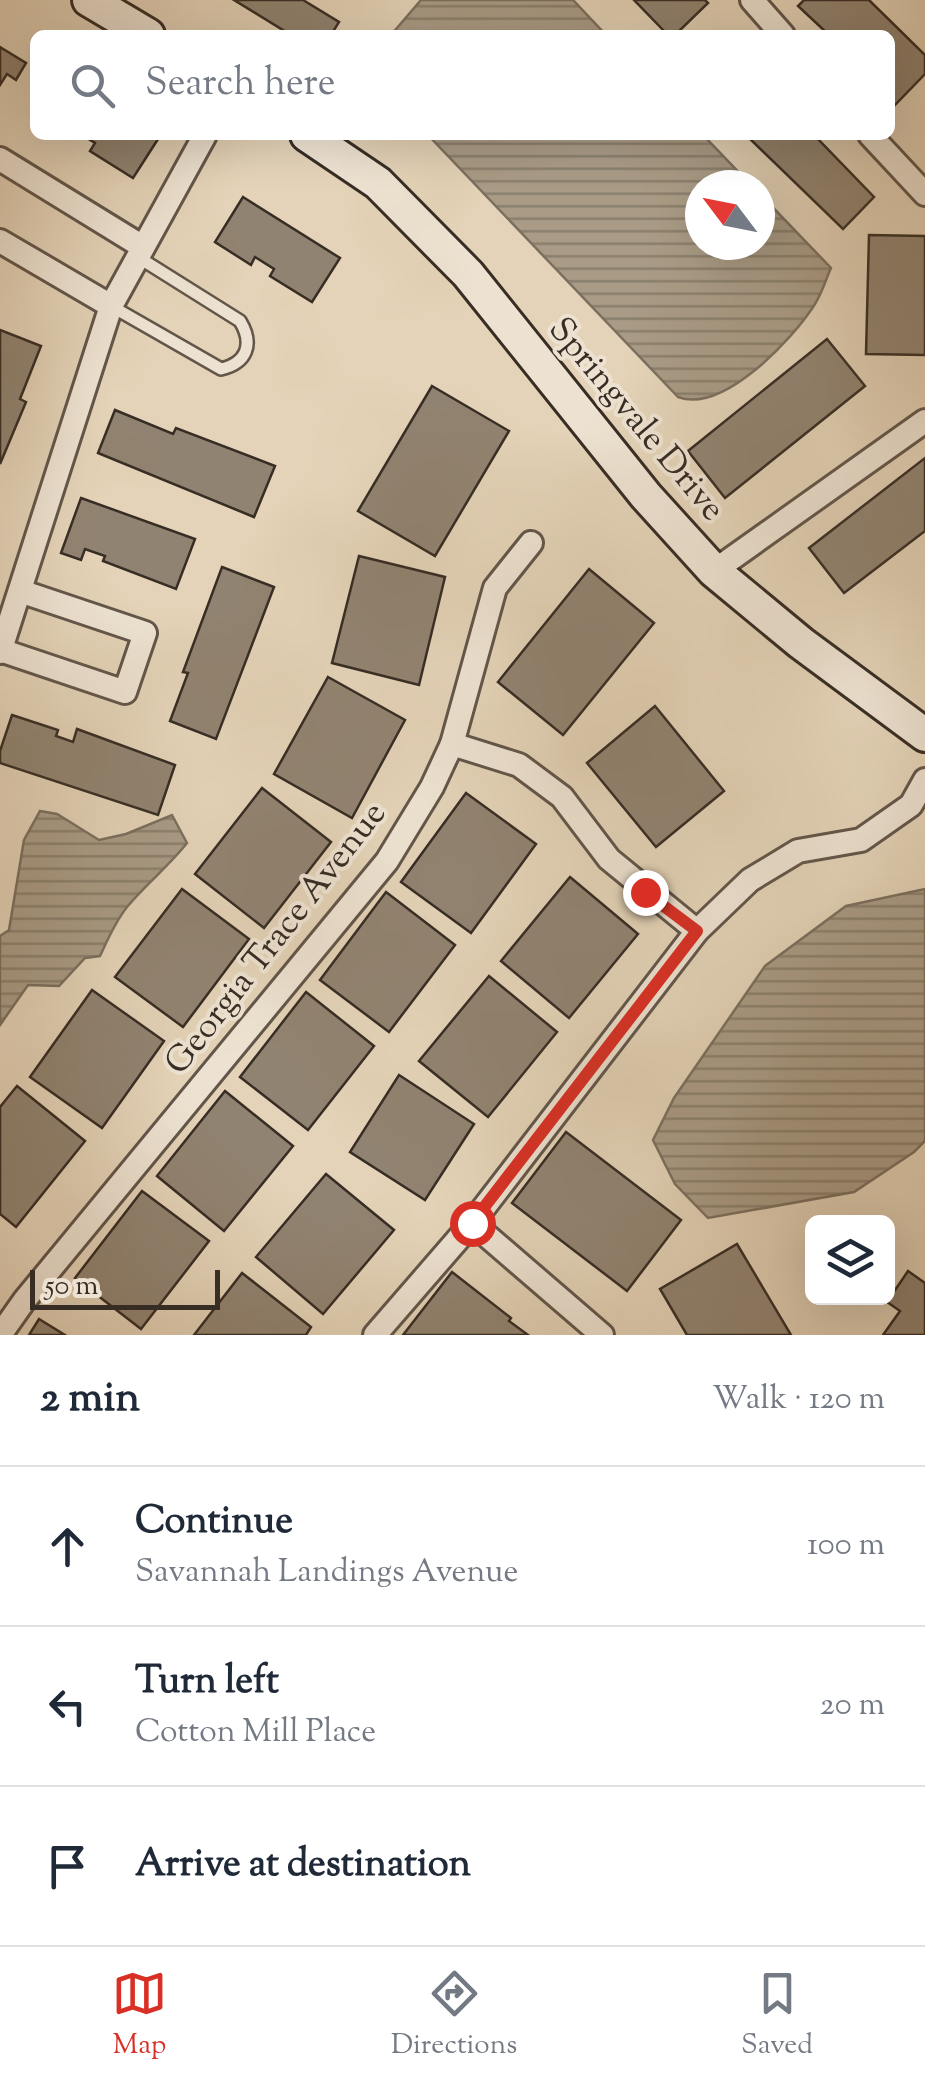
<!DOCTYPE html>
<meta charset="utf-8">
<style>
:root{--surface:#fff;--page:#f2f2f3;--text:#1f2937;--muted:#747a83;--line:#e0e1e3;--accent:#d93025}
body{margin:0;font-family:"Sorts Mill Goudy",serif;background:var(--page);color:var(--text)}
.controls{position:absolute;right:30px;bottom:30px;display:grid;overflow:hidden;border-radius:15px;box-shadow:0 10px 40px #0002}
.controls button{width:90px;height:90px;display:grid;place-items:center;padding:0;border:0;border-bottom:2px solid var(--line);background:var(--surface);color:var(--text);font:50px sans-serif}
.compass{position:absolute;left:685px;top:170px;width:90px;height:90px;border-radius:50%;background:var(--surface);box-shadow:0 10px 40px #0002;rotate:302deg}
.scale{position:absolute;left:30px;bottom:25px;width:190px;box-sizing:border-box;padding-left:10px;border:5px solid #372d25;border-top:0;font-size:28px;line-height:35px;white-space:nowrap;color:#372d25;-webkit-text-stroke:8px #ede2d1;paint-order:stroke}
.stop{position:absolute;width:30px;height:30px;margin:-22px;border:8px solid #d93025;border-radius:50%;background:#fff}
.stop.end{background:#d93025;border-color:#fff;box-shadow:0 2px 10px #0008}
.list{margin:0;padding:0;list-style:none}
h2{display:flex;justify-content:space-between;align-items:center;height:130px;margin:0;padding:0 40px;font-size:42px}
h2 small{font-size:32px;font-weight:400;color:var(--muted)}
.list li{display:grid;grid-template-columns:65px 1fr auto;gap:30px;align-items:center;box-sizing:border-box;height:160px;padding:0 40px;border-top:2px solid var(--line)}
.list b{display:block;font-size:38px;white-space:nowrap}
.list p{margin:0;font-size:32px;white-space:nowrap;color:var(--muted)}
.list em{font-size:32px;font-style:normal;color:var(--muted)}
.icon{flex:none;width:55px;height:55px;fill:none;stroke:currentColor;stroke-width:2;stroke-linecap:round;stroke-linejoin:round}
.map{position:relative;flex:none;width:925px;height:1335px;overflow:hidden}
.search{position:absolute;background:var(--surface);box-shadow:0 10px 40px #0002;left:30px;right:30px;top:30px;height:110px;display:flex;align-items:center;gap:25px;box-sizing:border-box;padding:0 35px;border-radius:15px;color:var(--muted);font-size:38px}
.sheet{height:610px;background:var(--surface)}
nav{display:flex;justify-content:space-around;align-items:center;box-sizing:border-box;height:140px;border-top:2px solid var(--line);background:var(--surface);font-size:28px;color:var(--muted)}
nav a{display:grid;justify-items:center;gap:5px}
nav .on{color:var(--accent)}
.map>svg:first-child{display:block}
</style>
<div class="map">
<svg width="925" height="1335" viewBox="0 0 925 1335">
<defs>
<pattern id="water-rules" width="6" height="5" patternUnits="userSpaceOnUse" patternTransform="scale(2.5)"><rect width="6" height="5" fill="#a99b86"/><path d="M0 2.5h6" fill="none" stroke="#8a7f6d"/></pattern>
</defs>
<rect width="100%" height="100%" fill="#e4d3b8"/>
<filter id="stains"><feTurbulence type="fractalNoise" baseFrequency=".002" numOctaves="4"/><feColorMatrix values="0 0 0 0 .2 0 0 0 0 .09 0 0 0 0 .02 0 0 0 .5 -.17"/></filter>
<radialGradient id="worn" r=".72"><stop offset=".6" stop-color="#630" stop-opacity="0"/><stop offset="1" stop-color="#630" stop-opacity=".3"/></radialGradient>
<!-- water -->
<g fill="url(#water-rules)" stroke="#7b6f5f" stroke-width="2.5">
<polygon points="421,0 573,0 606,35 391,35"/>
<path d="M 428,135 L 703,135 L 751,185 L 700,185 L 700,245 L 760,245 L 760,194 L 831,268 C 826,279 822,293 815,304 C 793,339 723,414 678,397 Z"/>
<path d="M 40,811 L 57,814 L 99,840 L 126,834 L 172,815 L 187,843 C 169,866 145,885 127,907 C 115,922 108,939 100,956 L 85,958 L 59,986 L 28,985 L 0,1025 L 0,936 L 9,930 L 24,840 Z"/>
<polygon points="925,889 925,1141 914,1152 854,1192 708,1218 675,1184 653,1140 674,1098 765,966 846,906"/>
</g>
<!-- building -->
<g fill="#918371" stroke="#372d25" stroke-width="2.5">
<polygon points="234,0 303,0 339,22 331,35 291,35"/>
<polygon points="634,0 705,0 708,3 675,35 668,35"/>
<polygon points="804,0 869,0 925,55 925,74 894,106 890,102 890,35 829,35 798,6"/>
<polygon points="0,47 26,63 16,80 7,74 0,85"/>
<polygon points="82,135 152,135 158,139 133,178 90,151 95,143"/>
<polygon points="746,135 814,135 874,197 843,229"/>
<polygon points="243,197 340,258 312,302 270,276 274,269 255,257 251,265 215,242"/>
<polygon points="869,235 925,236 925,355 866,354"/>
<polygon points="0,330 41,346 20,399 26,402 0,464"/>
<polygon points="827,339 865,386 725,498 688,451"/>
<polygon points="432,386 509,431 435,556 358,511"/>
<polygon points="115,410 173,434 176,428 275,466 254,517 98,453"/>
<polygon points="925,458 925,531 844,593 809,548"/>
<polygon points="81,498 195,539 176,589 103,561 105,556 85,549 81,560 61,553"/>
<polygon points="359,556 445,577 419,685 332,663"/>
<polygon points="222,567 274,587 216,739 170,721 188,673 183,672"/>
<polygon points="589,569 654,623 563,735 498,682"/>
<polygon points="328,677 405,720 352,818 274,774"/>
<polygon points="655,706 724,791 656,847 587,763"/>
<polygon points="12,715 58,730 56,736 73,742 77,729 175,765 158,815 0,763 0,751"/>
<polygon points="262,788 331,842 264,928 195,874"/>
<polygon points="466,793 536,844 471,933 401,882"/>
<polygon points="570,877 638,934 569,1018 501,961"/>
<polygon points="182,889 249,939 183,1027 115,977"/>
<polygon points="386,892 455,945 389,1032 320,980"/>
<polygon points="489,976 557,1032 488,1117 419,1061"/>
<polygon points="92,990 164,1041 102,1128 30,1077"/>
<polygon points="306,992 374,1046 308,1130 240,1077"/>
<polygon points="399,1075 474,1124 425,1200 350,1152"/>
<polygon points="17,1086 85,1141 16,1227 0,1214 0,1107"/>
<polygon points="225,1091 293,1146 224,1231 157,1176"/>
<polygon points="566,1132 681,1220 627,1291 512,1203"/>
<polygon points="326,1174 394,1230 323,1314 256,1257"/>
<polygon points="142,1191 209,1241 141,1329 75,1278"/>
<polygon points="737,1244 791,1335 687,1335 660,1289"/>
<polygon points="908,1271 925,1283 925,1335 883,1335 900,1311 887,1302"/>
<polygon points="452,1272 511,1318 509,1321 528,1335 403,1335"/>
<polygon points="242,1273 311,1327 306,1335 194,1335"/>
<polygon points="39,1319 65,1335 29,1335"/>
</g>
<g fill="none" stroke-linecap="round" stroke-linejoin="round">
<!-- lane casing -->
<g stroke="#62564a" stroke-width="16">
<path id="lane" d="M 111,306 L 221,369 C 247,363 254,344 240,321 L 138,257"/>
</g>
<!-- street casing -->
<g stroke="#62564a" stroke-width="28">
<g id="street">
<polyline points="752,0 783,35"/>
<polyline points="870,135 925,194"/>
<polyline points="0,159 143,247"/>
<polyline points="0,241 111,306"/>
<polyline points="714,571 925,421"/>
<polyline points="0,650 125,692 145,633 20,591"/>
<polyline points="0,652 111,306 205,135"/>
<polyline points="452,744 519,765 562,797 609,859 697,931"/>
<polyline points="472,1223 602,1335"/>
<polyline points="0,1335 24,1301 387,861 432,787 452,744 495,588 531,543"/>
<polyline points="375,1335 472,1223 697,931 750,880 798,851 861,840 911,805 925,780"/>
</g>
</g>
<!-- secondary casing -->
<g stroke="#372d25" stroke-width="38">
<g id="secondary">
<polyline points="89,0 148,35"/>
<polyline points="307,135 378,183 468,274 646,496 714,571 801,643 925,735"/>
</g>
</g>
<!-- lane -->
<use href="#lane" stroke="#ede2d1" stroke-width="11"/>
<!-- street -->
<use href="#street" stroke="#ede2d1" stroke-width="22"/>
<!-- secondary -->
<use href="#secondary" stroke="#ede2d1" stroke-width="32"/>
</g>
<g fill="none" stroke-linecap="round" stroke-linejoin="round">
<!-- route -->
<polyline stroke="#d93025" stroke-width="12" points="472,1223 697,931 645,892"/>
</g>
<g text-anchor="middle" stroke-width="8" stroke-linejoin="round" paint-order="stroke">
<!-- street labels -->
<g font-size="35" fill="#372d25" stroke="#ede2d1">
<text transform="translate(638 418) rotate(50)" y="12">Springvale Drive</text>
<text transform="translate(274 937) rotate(-52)" y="12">Georgia Trace Avenue</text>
</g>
</g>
<rect width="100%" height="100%" filter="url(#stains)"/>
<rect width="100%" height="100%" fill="url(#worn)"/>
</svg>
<div class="controls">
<button><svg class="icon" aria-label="layers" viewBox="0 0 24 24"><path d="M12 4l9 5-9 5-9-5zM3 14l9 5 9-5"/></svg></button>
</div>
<svg class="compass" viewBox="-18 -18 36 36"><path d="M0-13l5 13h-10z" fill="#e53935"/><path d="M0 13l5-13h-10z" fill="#747a83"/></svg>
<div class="scale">50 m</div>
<div class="stop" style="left:472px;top:1223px"></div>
<div class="stop end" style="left:645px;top:892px"></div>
<div class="search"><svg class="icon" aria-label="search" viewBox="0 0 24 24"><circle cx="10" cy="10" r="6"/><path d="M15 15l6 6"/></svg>Search here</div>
</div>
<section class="sheet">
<h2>2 min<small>Walk · 120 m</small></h2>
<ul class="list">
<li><svg class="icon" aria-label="ahead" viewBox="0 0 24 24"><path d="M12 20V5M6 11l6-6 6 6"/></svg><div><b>Continue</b><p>Savannah Landings Avenue</p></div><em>100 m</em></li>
<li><svg class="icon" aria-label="left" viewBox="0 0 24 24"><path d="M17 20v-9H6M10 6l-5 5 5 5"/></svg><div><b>Turn left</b><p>Cotton Mill Place</p></div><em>20 m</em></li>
<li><svg class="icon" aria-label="arrive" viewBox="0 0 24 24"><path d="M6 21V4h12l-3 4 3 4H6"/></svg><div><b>Arrive at destination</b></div></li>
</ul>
</section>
<nav>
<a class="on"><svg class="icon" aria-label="map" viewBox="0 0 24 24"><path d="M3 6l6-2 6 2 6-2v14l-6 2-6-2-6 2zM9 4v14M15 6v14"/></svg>Map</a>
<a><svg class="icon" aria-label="directions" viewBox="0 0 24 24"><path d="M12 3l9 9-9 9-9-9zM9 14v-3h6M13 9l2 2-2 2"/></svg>Directions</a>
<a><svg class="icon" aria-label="saved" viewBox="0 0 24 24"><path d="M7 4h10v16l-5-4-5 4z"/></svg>Saved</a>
</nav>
